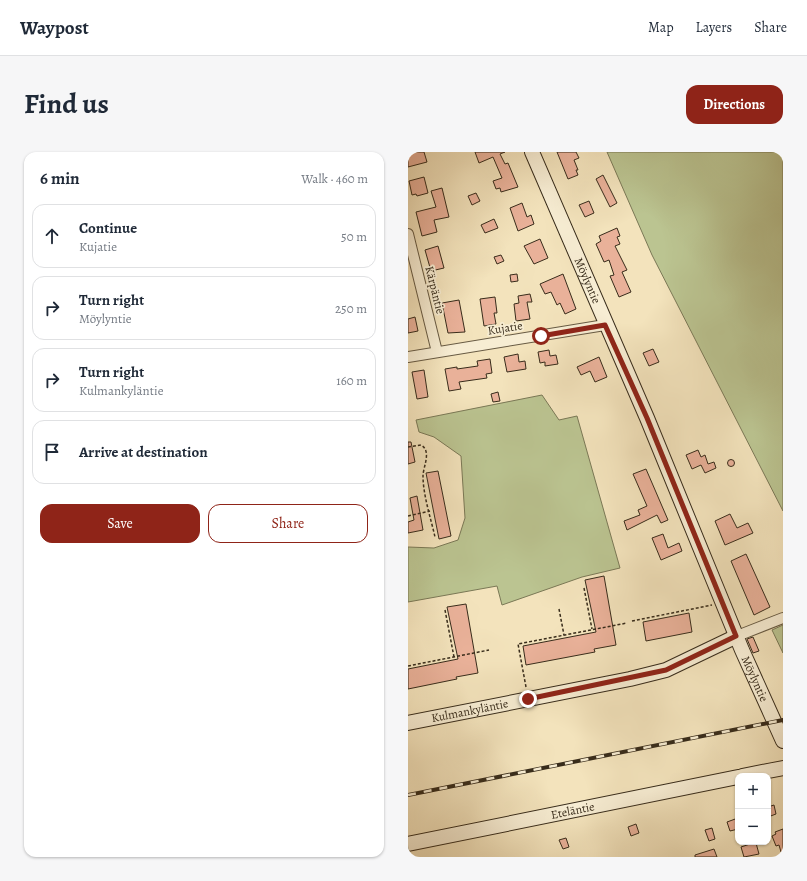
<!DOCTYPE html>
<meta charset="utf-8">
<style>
:root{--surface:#fff;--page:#f6f6f7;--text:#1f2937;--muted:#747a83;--line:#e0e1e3;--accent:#8f2418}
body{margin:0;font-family:Alegreya,serif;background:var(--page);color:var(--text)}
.controls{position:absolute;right:12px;bottom:12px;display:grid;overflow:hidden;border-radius:8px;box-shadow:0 1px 3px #0004}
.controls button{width:36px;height:36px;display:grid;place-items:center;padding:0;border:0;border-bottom:1px solid var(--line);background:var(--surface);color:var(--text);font:20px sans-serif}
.stop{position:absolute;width:12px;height:12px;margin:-9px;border:3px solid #8f2418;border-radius:50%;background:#fff}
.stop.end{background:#8f2418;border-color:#fff;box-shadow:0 1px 4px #0008}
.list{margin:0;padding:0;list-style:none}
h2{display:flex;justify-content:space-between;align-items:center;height:52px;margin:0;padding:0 16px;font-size:17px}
h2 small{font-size:13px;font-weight:400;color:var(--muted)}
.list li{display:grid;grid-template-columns:26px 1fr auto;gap:12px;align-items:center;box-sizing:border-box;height:64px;margin:0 8px 8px;padding:0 8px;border:1px solid var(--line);border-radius:12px}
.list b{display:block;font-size:15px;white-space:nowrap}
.list p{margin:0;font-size:13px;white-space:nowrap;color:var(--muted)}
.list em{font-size:13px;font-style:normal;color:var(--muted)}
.actions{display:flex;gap:8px;padding:12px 16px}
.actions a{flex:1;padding:9px 0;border:1px solid var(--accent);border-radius:12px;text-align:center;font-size:14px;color:var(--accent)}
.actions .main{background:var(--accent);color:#fff}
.icon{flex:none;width:22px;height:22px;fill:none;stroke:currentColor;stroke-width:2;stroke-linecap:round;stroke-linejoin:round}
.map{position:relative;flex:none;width:375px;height:705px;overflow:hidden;border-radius:12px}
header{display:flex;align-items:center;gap:24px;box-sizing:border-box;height:56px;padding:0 20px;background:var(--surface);border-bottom:1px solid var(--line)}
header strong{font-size:19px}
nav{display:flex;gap:22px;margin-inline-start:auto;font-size:14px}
.intro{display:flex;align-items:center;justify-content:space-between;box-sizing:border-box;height:96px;padding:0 24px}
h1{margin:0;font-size:28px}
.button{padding:10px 18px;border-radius:12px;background:var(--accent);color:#fff;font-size:14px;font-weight:700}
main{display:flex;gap:24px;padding:0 24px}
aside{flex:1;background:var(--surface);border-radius:12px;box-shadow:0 1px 3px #0004}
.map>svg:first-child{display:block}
</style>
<header>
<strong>Waypost</strong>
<nav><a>Map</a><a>Layers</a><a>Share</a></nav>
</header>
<div class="intro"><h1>Find us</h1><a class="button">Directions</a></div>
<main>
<aside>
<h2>6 min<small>Walk · 460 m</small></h2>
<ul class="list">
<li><svg class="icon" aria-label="ahead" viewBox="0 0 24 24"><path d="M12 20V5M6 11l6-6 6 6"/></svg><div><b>Continue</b><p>Kujatie</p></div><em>50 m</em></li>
<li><svg class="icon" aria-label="right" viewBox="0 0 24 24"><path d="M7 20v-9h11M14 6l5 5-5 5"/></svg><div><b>Turn right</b><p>Möylyntie</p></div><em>250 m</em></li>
<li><svg class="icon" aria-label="right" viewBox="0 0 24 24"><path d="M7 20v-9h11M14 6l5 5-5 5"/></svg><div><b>Turn right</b><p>Kulmankyläntie</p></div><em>160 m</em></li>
<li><svg class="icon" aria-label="arrive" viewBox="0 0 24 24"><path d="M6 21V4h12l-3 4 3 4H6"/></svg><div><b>Arrive at destination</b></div></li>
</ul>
<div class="actions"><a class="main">Save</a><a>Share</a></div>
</aside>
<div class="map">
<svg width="375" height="705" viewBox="0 0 375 705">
<rect width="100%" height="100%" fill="#f3e3bc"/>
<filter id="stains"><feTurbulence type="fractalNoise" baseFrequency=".005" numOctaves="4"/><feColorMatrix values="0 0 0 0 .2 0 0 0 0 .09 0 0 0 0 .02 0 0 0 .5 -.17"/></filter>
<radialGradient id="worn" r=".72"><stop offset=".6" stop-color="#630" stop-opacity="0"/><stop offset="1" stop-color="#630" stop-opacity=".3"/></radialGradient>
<!-- green -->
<g fill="#bbc491" stroke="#7a7856">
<polygon points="199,0 375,0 375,359 244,103"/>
<polygon points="134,243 151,268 169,264 212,416 174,425 94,453 89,434 0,450 0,395 26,396 50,388 57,366 53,304 26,285 11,280 8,268"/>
<polygon points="375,473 375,501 364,478"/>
</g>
<!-- building -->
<g fill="#e9b199" stroke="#382c1b">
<polygon points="3,0 16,0 19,10 0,15 0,1"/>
<polygon points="67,0 97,0 92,2 97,12 100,11 110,35 93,40 92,36 88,37 85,29 94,26 85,5 71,11"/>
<polygon points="149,0 168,0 171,6 166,8 170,18 168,18 170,23 160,27"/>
<polygon points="195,23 209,51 202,55 188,27"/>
<polygon points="16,25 20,41 9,44 8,42 4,43 1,29"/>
<polygon points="34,36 41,65 26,68 29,80 14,84 8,60 28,55 23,39"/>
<polygon points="68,41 72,49 64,53 60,44"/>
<polygon points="181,49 186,61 177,65 171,53"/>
<polygon points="114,51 119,65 123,63 126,72 110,79 102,56"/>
<polygon points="86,67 90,76 77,81 73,73"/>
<polygon points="209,76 212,84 209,85 212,92 207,94 219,118 214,120 223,140 211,145 202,124 206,123 201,108 196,110 188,92 193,89 191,84"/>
<polygon points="132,87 140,106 126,112 116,94"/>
<polygon points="30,94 36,116 23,119 17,98"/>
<polygon points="93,103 96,109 89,112 86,105"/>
<polygon points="109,122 110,129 103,130 102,123"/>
<polygon points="155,122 168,157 157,162 152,151 149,153 143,140 137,142 132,132"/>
<polygon points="122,142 124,150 119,150 122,167 108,169 106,152 111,151 110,144"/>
<polygon points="87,145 89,161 86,161 88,172 76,174 72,147"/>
<polygon points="51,148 57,180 40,181 34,151"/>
<polygon points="7,165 10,179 0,181 0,167"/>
<polygon points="245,197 251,210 241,214 235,201"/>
<polygon points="141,198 142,204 148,203 150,212 137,214 137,210 132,211 130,200"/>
<polygon points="110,202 111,210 117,209 118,217 99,220 96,205"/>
<polygon points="191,205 199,225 187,230 182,219 173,223 169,215"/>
<polygon points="82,207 84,221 78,222 79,226 51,230 53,237 41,239 37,217 49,215 49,217 70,214 69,209"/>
<polygon points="16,218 20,245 9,247 4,220"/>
<polygon points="90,240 92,249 85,250 83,242"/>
<polygon points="0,290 3,290 7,310 0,312"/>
<polygon points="290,298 293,305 297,303 300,312 306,310 308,316 297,321 293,313 284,317 278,303"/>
<circle cx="323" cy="311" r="3.5"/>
<polygon points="238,317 260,368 253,371 249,363 219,378 216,369 232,363 230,358 239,354 225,322"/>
<polygon points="30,319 43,384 31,387 18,321"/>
<polygon points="9,344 15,378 0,381 0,370 6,368 2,346"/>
<polygon points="322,362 329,376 340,371 345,381 317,393 307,369"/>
<polygon points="255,382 260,396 271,391 274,399 253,408 244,386"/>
<polygon points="338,402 362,455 346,463 323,409"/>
<polygon points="196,424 208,493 186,497 187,500 118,513 115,494 188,480 177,428"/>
<polygon points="58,452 70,521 48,525 49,527 0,537 0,517 50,507 39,455"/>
<polygon points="281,461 284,480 238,489 235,470"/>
<polygon points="345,485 351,499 345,501 339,487"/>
<polygon points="366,653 368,662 360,665 360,655"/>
<polygon points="330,666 330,677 322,679 319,670"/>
<polygon points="228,672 231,681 223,684 220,675"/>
<polygon points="304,676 307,687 301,689 297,678"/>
<polygon points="375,677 375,700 373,700 371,693 368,694 364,684 368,682 367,680"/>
<polygon points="158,686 161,695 155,697 151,688"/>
<polygon points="345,691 348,691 351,702 336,705 333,695"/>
<polygon points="306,697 309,705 287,705 287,703"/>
</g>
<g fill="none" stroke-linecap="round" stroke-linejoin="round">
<!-- street casing -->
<g stroke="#675a43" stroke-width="12">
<g id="street">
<polyline points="0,82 29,200"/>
<polyline points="0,205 197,173"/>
<polyline points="329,484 375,466"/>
</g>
</g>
<!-- secondary casing -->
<g stroke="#382c1b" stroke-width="16">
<g id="secondary">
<path id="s1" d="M 124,0 L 239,266 L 334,498 L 375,589"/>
<path id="s2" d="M 0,571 L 222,527 L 258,518 L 329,484"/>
<polyline points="334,624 375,616"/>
<path id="s3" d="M 0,692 L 330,625"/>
</g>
</g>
<!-- path -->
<g stroke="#382c1b" stroke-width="1.5" stroke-dasharray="3 2" stroke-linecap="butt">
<path d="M 0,295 L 13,293 C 24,299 15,315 15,324 C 15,343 23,367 27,385"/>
<polyline points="0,364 22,359"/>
<polyline points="176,436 184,477"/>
<polyline points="151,457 156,483"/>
<polyline points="37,458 46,505"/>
<polyline points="224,469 304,453"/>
<polyline points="0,514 81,498"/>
<polyline points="118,535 110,492 219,471"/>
</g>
<!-- street -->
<use href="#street" stroke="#f7edd3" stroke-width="10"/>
<!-- secondary -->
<use href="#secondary" stroke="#f7edd3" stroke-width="14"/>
<!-- rail casing -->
<g stroke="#382c1b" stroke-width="4">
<polyline id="rail" points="0,643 375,568"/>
</g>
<!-- rail -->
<use href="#rail" stroke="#f7edd3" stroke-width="2.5" stroke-dasharray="8" stroke-linecap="butt"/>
</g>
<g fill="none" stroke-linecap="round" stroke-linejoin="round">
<!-- route -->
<polyline stroke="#8f2418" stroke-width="5" points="120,547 258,518 328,484 239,266 197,173 133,184"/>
</g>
<g text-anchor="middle" stroke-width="3.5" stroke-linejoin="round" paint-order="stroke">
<!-- street labels -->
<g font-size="12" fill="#382c1b" stroke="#f7edd3">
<text dy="4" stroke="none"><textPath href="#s1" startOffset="140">Möylyntie</textPath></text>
<text transform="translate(27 138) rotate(76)" y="4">Kärpäntie</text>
<text transform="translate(97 176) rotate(-9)" y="4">Kujatie</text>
<text dy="4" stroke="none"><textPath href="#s1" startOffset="572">Möylyntie</textPath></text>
<text dy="4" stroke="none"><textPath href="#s2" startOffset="63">Kulmankyläntie</textPath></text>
<text dy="4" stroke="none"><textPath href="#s3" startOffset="168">Eteläntie</textPath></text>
</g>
</g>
<rect width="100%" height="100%" filter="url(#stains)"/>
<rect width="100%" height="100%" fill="url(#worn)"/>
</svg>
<div class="controls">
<button>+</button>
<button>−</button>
</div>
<div class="stop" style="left:133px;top:184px"></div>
<div class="stop end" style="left:120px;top:547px"></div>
</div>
</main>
